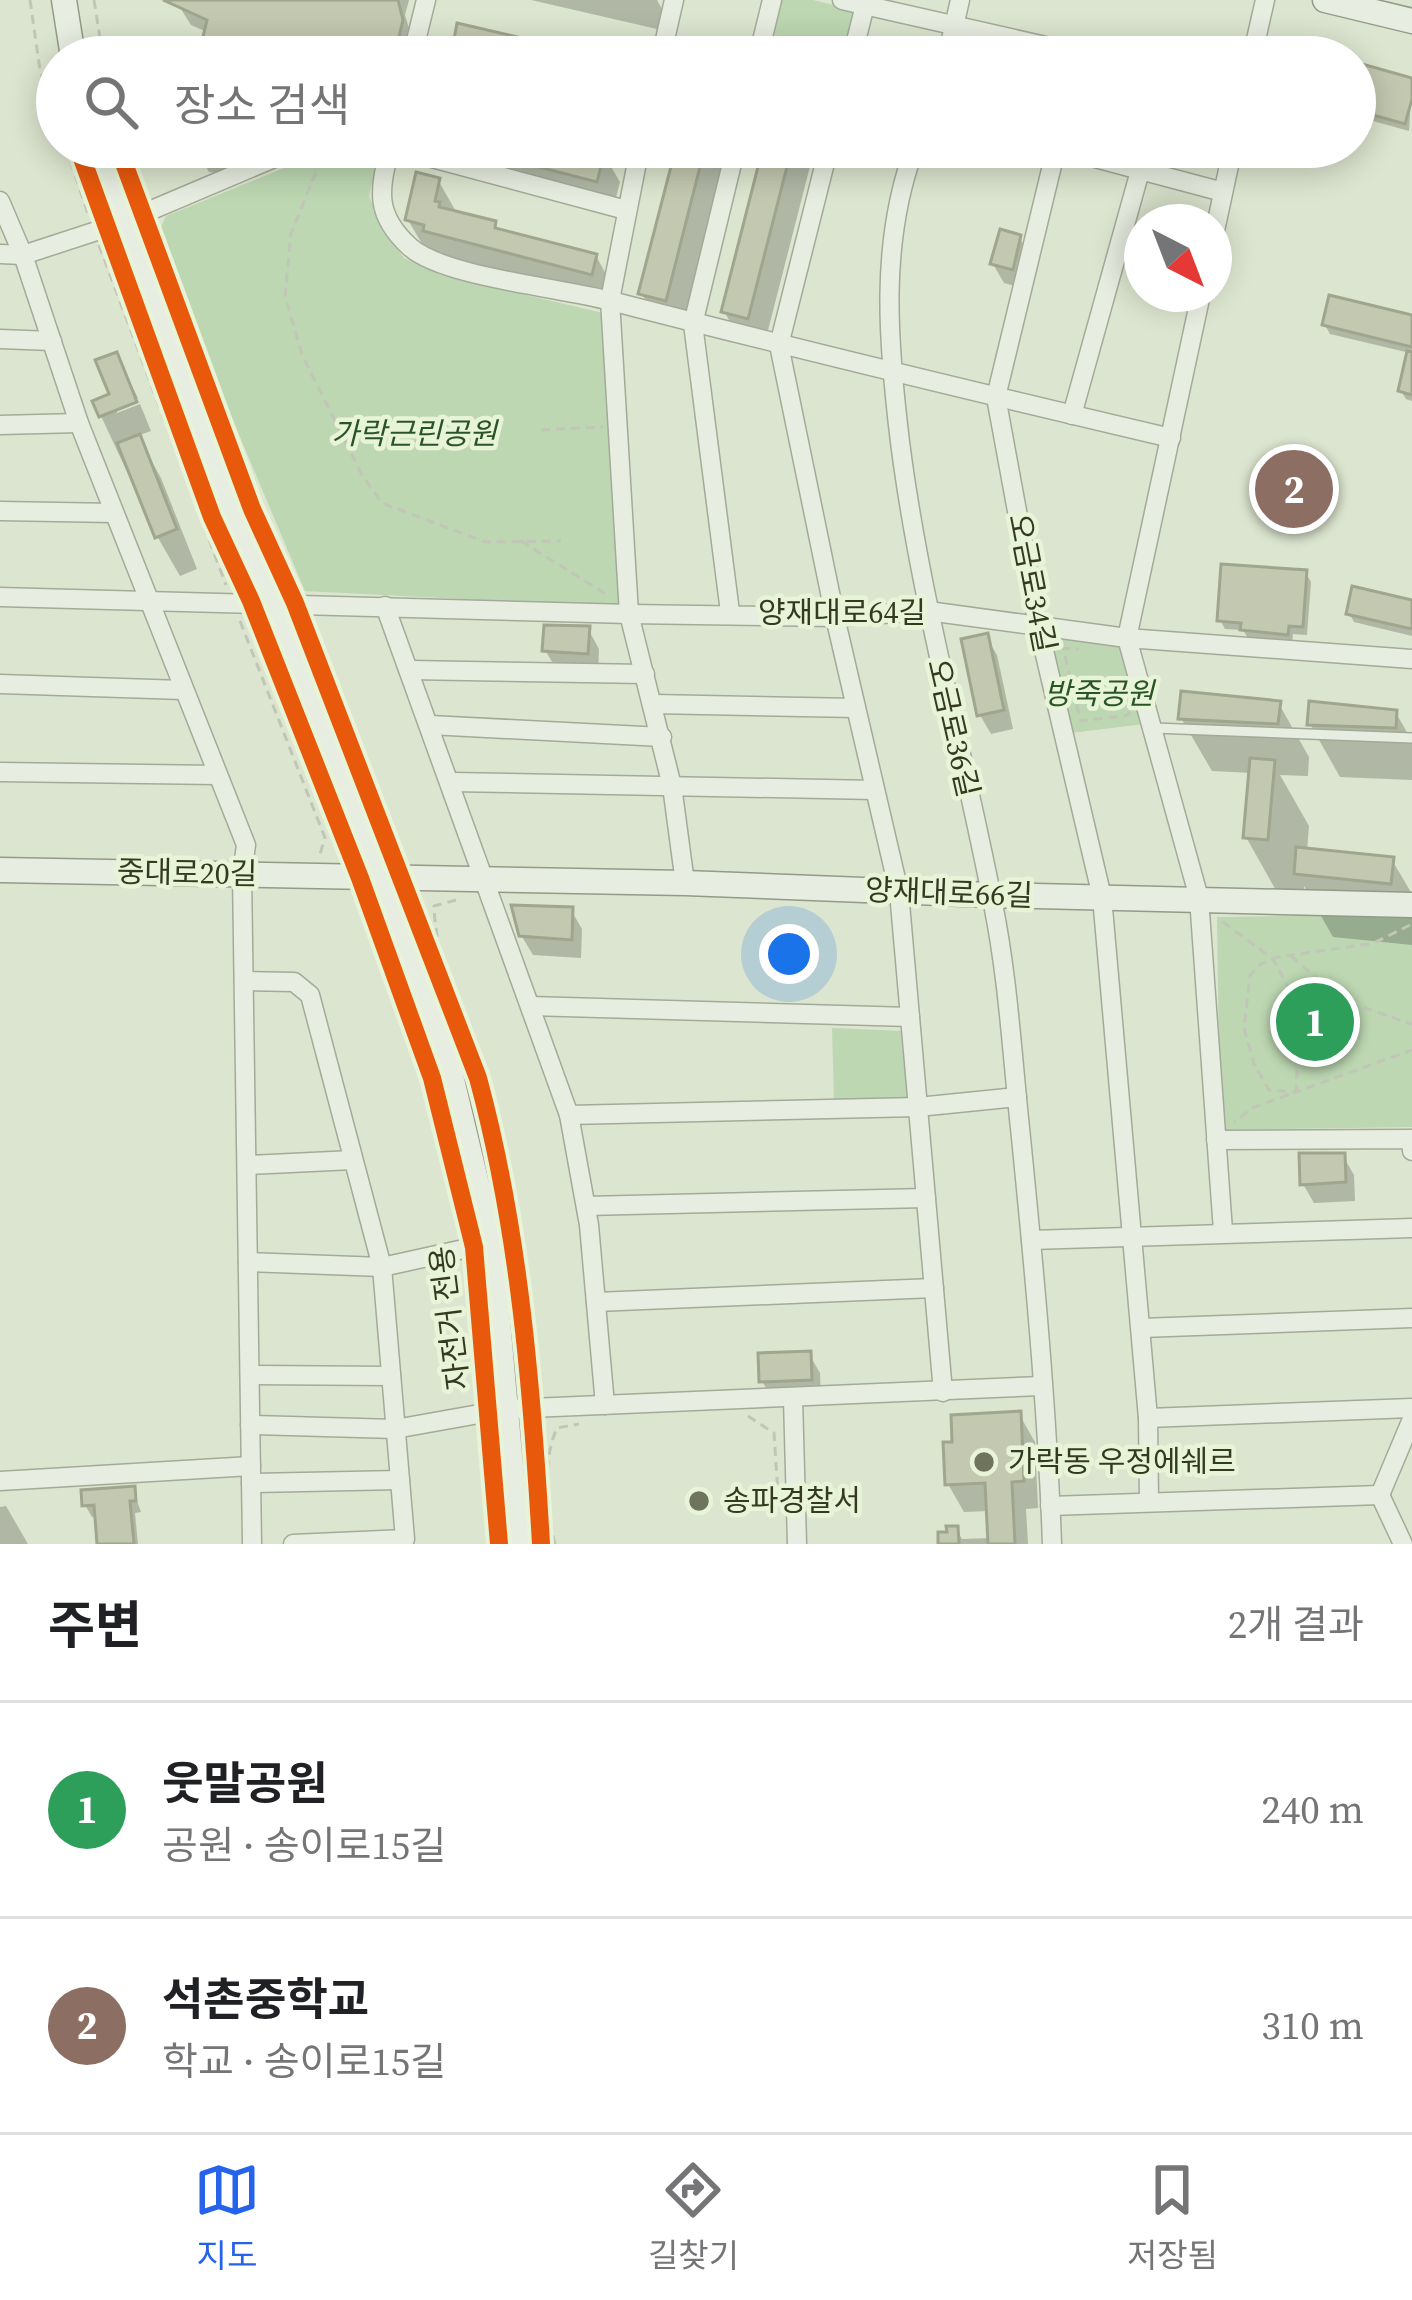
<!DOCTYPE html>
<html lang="ko">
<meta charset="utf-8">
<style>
:root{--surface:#fff;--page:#f2f2f2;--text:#202124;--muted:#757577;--line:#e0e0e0;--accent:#2563eb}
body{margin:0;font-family:"Source Serif 4","Noto Sans KR",serif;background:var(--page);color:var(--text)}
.compass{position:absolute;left:1124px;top:204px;width:108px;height:108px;border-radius:50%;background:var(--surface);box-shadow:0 6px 30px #0003;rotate:138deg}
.you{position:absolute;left:789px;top:954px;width:42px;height:42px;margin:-30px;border:9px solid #fff;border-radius:50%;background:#1a73e8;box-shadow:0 0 0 18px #1a73e833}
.badge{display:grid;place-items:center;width:78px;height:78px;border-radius:50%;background:var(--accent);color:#fff;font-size:39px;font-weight:700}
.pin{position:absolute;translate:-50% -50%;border:6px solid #fff;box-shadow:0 3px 12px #0006}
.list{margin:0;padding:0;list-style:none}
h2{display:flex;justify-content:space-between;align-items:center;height:156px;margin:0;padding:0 48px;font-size:51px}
h2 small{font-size:39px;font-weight:400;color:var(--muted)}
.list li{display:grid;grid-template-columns:78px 1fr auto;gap:36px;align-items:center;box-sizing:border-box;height:216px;padding:0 48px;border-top:3px solid var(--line)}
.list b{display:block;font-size:45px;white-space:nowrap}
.list p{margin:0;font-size:39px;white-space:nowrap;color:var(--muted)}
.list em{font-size:39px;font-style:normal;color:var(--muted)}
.icon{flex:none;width:66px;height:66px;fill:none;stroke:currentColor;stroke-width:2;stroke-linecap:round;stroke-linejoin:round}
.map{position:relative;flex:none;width:1412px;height:1544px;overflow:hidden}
.search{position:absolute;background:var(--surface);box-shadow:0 6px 30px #0003;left:36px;right:36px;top:36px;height:132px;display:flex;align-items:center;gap:30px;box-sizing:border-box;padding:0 42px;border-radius:66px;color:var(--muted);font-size:45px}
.sheet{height:588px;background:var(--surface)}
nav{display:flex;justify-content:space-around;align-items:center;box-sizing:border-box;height:168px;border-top:3px solid var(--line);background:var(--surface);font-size:33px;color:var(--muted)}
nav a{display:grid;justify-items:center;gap:6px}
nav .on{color:var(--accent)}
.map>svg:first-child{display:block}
</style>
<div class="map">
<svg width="1412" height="1544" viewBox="0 0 1412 1544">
<rect width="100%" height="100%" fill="#dce5cf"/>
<!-- green -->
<g fill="#bdd7b2">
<polygon points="778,0 813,0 858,11 847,57 765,57"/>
<polygon points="321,153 378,160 369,196 383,227 404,258 441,275 603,313 621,607 305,591 156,238 166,216"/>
<polygon points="1050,633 1122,644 1144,724 1071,733"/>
<polygon points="1412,914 1412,1127 1220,1130 1217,917"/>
<polygon points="832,1028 905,1031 911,1101 834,1101"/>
</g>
<!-- shadow -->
<g fill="#0003">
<polygon points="181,0 409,0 405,15 413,41 409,57 205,57 207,32 191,25 179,6"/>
<polygon points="531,0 657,0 662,9 657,29"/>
<polygon points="459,26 590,57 463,57 456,45"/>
<polygon points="1355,79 1412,81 1409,131 1355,116"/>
<polygon points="200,147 288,147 246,178 209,172 198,153"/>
<polygon points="427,147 580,147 603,153 620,182 613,209 437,165"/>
<polygon points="679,147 718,147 725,159 682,328 658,322 642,294"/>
<polygon points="766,147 815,147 764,346 740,340 724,311"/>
<polygon points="438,180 458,215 494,224 499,232 596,256 618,296 614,313 449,270 431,259 408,220"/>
<polygon points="1019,237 1031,256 1023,288 1004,283 993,264"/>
<polygon points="1412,318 1412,401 1406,399 1401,391 1410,353 1330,334 1325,325"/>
<polygon points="116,355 138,398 117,407 117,413 140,404 151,431 137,436 161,478 197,569 180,576 157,536 101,416 113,396"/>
<polygon points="1306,573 1311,582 1307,635 1293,634 1292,643 1248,638 1243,630 1225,629 1220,620"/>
<polygon points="1412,603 1412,636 1354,622 1349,613"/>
<polygon points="588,629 599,649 598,672 557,670 545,650"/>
<polygon points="986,636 997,655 1013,729 991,734 980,715"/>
<polygon points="1279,704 1309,757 1308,776 1280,775 1309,826 1307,851 1392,860 1412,894 1412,945 1333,937 1304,886 1303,902 1282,901 1246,837 1252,773 1212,771 1181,718"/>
<polygon points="1396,713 1412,741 1412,780 1340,777 1310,724"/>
<polygon points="571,910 582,929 581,958 533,955 521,935"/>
<polygon points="1343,1156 1354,1175 1355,1201 1314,1203 1303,1184"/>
<polygon points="809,1354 820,1373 821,1398 773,1400 762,1381"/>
<polygon points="1019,1414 1035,1442 1038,1508 1026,1509 1028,1544 941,1544 956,1529 962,1539 991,1538 989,1511 964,1512 948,1484"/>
<polygon points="133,1490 141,1512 135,1513 138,1544 100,1544 98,1517 92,1517 85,1505"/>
<polygon points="6,1506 28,1544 0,1544 0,1507"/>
</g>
<!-- building -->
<g fill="#c3c8b0" stroke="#a0a58e" stroke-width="3">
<polygon points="163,0 398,0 403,20 394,57 231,57 233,54 199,53 207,20"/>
<polygon points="457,23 583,52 582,57 498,57 453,45"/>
<polygon points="1355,62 1412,78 1412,99 1405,124 1355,110"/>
<polygon points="197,147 246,147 235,160 196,154"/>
<polygon points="477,147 592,147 605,150 597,182 477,151"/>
<polygon points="676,147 705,147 666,301 638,294"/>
<polygon points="763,147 792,147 748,319 721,312"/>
<polygon points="416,172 440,178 435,201 440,202 439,207 496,221 495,228 597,254 592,275 423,231 424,225 405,220"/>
<polygon points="1000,229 1021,235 1013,270 990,264"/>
<polygon points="1329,295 1412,315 1412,347 1322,325"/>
<polygon points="1407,351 1412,352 1412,395 1398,391"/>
<polygon points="117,352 137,402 99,417 92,401 109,394 95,360"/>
<polygon points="140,434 177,529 155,538 117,443"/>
<polygon points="1221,564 1307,570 1303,627 1289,626 1288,635 1240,630 1241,623 1217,621"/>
<polygon points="1352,586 1412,600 1412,629 1346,614"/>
<polygon points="544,625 590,626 588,654 542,651"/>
<polygon points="988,633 1004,710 977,716 961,639"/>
<polygon points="1181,691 1281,701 1278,724 1178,719"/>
<polygon points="1309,701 1397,710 1396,728 1307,725"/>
<polygon points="1250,758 1275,760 1268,840 1243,838"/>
<polygon points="1296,847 1394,857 1391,884 1294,874"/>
<polygon points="511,905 573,907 572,940 519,936"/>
<polygon points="1299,1153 1345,1153 1346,1182 1300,1185"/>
<polygon points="811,1351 812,1380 759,1382 758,1353"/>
<polygon points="1021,1411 1024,1481 1012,1482 1015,1544 988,1544 985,1483 945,1485 943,1442 952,1442 951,1415"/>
<polygon points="135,1486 136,1501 130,1501 134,1544 97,1544 94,1505 82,1506 81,1490"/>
<polygon points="946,1526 958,1526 959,1544 938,1544 938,1532 947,1532"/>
</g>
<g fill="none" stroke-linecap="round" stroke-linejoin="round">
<!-- lane casing -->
<g stroke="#a4aa98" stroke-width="12">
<polyline id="lane" points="1154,728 1412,738"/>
</g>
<!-- street casing -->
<g stroke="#a4aa98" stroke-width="21">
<g id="street">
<polyline points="842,0 1094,57"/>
<polyline points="412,57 426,0"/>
<polyline points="661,57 674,0"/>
<polyline points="758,57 772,0"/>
<polyline points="852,57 865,5"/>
<polyline points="947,57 960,0"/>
<polyline points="1252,57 1265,0"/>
<path d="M 390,147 C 380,189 373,213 410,247 C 443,277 563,288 611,301 C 797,349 984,394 1171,438"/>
<polyline points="391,147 626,210"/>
<polyline points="640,147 610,300 629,614 672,786 685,883"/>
<polyline points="829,147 779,345 835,617 899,892 943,1392"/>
<path d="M 915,147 C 879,242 888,343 900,442 C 920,599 963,749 993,904 C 1008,978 1012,1053 1020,1128 C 1034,1267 1047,1405 1052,1544"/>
<polyline points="1054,147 1223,192"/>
<polyline points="1056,149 996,397 1038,625 1102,897 1148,1418 1149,1502"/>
<polyline points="0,201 23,255 79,423 246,845 242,874 252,1544"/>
<polyline points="1214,235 1233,147"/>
<polyline points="0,254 23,255 121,223 300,147"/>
<polyline points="1201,294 1127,638 1199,898 1223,1231"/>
<polyline points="0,339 52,341"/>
<polyline points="1072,415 1140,171"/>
<polyline points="0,425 79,423"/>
<polyline points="0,511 114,513"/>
<polyline points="0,597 629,614 835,617 928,611 1127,638 1412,659"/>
<polyline points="385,606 569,1115 589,1225 605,1405"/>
<polyline points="730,612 693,324 736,147"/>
<polyline points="409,670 645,674"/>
<polyline points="0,684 183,690"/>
<polyline points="653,704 856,708"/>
<polyline points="430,725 662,737"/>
<polyline points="0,772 217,775"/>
<polyline points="451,782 875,790"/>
<polyline points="244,981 294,982 310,995 382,1267 405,1539 293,1544"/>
<polyline points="530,1006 910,1017"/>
<polyline points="569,1115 918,1107 1017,1097"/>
<polyline points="1216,1140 1411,1139 1412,1151"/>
<polyline points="247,1165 353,1160"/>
<polyline points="586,1206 926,1198"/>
<polyline points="1031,1240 1412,1228"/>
<polyline points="248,1262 382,1267 491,1243"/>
<polyline points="596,1302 934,1288"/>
<polyline points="1141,1328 1412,1318"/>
<polyline points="250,1375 391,1376"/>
<polyline points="793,1398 797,1544"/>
<polyline points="1148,1418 1412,1408"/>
<polyline points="250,1425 395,1429 507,1409 1041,1386"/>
<polyline points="0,1481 251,1466"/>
<polyline points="251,1483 400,1480"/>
<polyline points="1380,1495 1412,1419"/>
<polyline points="1380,1495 1403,1544"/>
<polyline points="1050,1506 1380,1495"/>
</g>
</g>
<!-- secondary casing -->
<g stroke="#949a88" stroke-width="27">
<g id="secondary">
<polyline points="64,0 73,57"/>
<polyline points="1325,0 1412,21"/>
<polyline points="93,147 449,1067 491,1243 518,1544"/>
<polyline points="0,870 685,883 991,895 1412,905"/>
</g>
</g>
<!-- path -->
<g stroke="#c1c6b7" stroke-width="3" stroke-dasharray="9 6" stroke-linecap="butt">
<polyline points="30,0 40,70 57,121"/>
<polyline points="94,0 103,57"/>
<polyline points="66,147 88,214"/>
<polyline points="125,147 139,194"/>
<polyline points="331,147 313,179 291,234 285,296 302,355 362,475 382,503 485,542 561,541"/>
<polyline points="157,228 156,238 292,586"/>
<polyline points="99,245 226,585"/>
<polyline points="541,430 603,427"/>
<polyline points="521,541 609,596"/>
<polyline points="307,620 401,857"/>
<polyline points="240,621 325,838 319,857"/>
<polyline points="1074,694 1063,648 1079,649"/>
<polyline points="1069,696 1074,695 1081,721 1129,715 1125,697"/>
<path d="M 456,900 L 434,906 C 436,977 478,1040 495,1108 C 518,1201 523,1296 540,1390"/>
<polyline points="1223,922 1273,959 1290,990 1286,1016 1298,1048 1296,1092 1252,1108 1234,1122"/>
<polyline points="1410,925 1374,943 1278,957 1261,964 1250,975 1244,1028 1254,1064 1269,1090 1296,1092 1412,1050"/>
<polyline points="1291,956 1342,1000 1412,1024"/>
<polyline points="748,1416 774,1433 778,1494"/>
<path d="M 555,1544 C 546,1509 542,1461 557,1428 L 579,1424"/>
</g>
<!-- lane -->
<use href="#lane" stroke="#e8ede1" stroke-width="9"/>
<!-- street -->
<use href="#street" stroke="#e8ede1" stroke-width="18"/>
<!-- secondary -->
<use href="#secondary" stroke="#e8ede1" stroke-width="24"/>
<!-- cycleway casing -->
<g stroke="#e8f4d7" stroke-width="26">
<g id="cycleway">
<polyline points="78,147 212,517 251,601 360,878 432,1078 474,1247 499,1544"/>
<path d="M 118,147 L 252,509 L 295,603 L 478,1078 C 519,1229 532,1388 541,1544"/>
</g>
</g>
<!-- cycleway -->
<use href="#cycleway" stroke="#e8590c" stroke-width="18"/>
</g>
<!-- markers -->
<g fill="#6f755d" stroke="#e8f4d7" stroke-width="4.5">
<circle cx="984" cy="1462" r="12"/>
<circle cx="699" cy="1501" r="12"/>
</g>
<g text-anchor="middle" stroke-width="9" stroke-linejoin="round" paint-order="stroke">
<!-- park labels -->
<g font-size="30" font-style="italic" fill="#2a5428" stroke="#e8f4d7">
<text x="414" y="444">가락근린공원</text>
<text x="1099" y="704">방죽공원</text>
</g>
<!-- street labels -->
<g font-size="30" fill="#343920" stroke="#e8f4d7">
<text transform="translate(1032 583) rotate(79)" y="10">오금로34길</text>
<text x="842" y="623">양재대로64길</text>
<text transform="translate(953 728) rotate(77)" y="10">오금로36길</text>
<text transform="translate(187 873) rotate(1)" y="10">중대로20길</text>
<text transform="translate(949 893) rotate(2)" y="10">양재대로66길</text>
<text transform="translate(450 1318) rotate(-97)" y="10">자전거 전용</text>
</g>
<!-- poi labels -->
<g font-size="30" fill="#343920" stroke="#e8f4d7" text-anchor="start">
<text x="1008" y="1472">가락동 우정에쉐르</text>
<text x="723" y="1511">송파경찰서</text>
</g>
</g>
</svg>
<svg class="compass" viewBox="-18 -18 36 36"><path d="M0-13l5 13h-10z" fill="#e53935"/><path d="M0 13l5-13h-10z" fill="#757577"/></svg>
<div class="you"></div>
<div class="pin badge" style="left:1315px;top:1022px;background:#2e9e5b">1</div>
<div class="pin badge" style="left:1294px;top:489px;background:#8d6e63">2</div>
<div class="search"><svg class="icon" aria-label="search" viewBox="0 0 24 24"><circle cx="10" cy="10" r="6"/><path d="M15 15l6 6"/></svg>장소 검색</div>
</div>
<section class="sheet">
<h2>주변<small>2개 결과</small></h2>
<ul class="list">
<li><span class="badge" style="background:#2e9e5b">1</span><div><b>웃말공원</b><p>공원 · 송이로15길</p></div><em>240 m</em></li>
<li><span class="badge" style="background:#8d6e63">2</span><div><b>석촌중학교</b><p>학교 · 송이로15길</p></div><em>310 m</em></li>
</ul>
</section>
<nav>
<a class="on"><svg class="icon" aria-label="map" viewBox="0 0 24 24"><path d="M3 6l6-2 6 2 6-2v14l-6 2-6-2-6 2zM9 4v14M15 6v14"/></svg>지도</a>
<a><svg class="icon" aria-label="directions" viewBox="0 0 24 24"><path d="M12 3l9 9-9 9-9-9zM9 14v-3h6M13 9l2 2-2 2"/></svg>길찾기</a>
<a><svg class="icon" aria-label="saved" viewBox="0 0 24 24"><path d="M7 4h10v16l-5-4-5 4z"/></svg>저장됨</a>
</nav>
